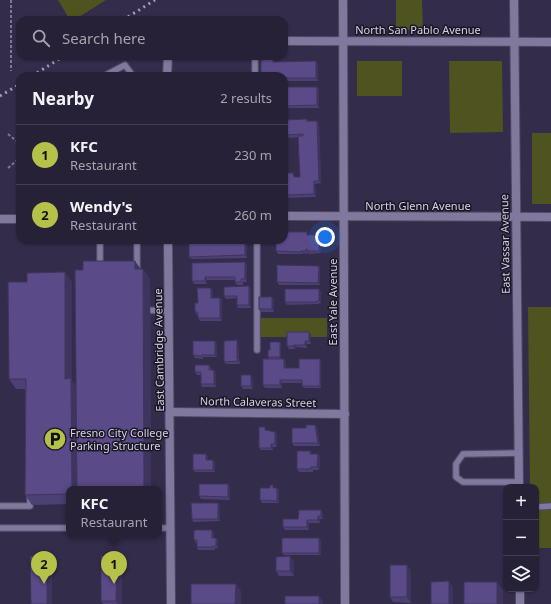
<!DOCTYPE html>
<meta charset="utf-8">
<style>
:root{--surface:#272138;--page:#2f2940;--text:#f1f3f6;--muted:#a4a3ae;--line:#433e53;--accent:#b6c149}
body{margin:0;font-family:"Noto Sans",sans-serif;background:var(--page);color:var(--text)}
.controls{position:absolute;right:12px;bottom:12px;display:grid;overflow:hidden;border-radius:8px;box-shadow:0 1px 3px #0004}
.controls button{width:36px;height:36px;display:grid;place-items:center;padding:0;border:0;border-bottom:1px solid var(--line);background:var(--surface);color:var(--text);font:20px sans-serif}
.you{position:absolute;left:325px;top:237px;width:14px;height:14px;margin:-10px;border:3px solid #fff;border-radius:50%;background:#1a73e8;box-shadow:0 0 0 6px #1a73e833}
.badge{display:grid;place-items:center;width:26px;height:26px;border-radius:50%;background:var(--accent);color:#111;font-size:13px;font-weight:700}
.pin{position:absolute;translate:-50% -33px;filter:drop-shadow(0 1px 2px #0008)}
.pin::after{content:'';position:absolute;top:21px;width:14px;height:12px;background:inherit;clip-path:polygon(0 0,100% 0,50% 100%)}
.popup{position:absolute;left:66px;top:486px;width:96px;height:52px;box-sizing:border-box;display:grid;place-content:center;border-radius:8px;background:var(--surface);filter:drop-shadow(0 1px 3px #0005);font-size:13px;white-space:nowrap;color:var(--muted)}
.popup b{font-size:15px;color:var(--text)}
.popup::after{content:'';position:absolute;left:50%;top:100%;margin-left:-8px;border:8px solid transparent;border-top-color:var(--surface)}
.list{margin:0;padding:0;list-style:none}
h2{display:flex;justify-content:space-between;align-items:center;height:52px;margin:0;padding:0 16px;font-size:17px}
h2 small{font-size:13px;font-weight:400;color:var(--muted)}
.list li{display:grid;grid-template-columns:26px 1fr auto;gap:12px;align-items:center;box-sizing:border-box;height:60px;padding:0 16px;border-top:1px solid var(--line)}
.list b{display:block;font-size:15px;white-space:nowrap}
.list p{margin:0;font-size:13px;white-space:nowrap;color:var(--muted)}
.list em{font-size:13px;font-style:normal;color:var(--muted)}
.icon{flex:none;width:22px;height:22px;fill:none;stroke:currentColor;stroke-width:2;stroke-linecap:round;stroke-linejoin:round}
.map{position:relative;flex:none;width:551px;height:604px;overflow:hidden}
.search{position:absolute;background:var(--surface);box-shadow:0 1px 3px #0004;left:16px;top:16px;width:272px;height:44px;display:flex;align-items:center;gap:10px;box-sizing:border-box;padding:0 14px;border-radius:12px;color:var(--muted);font-size:15px}
.panel{position:absolute;background:var(--surface);box-shadow:0 1px 3px #0004;left:16px;top:72px;width:272px;height:172px;border-radius:12px}
.map>svg:first-child{display:block}
</style>
<div class="map">
<svg width="551" height="604" viewBox="0 0 551 604">
<rect width="100%" height="100%" fill="#342c4b"/>
<!-- green -->
<g fill="#4e531f">
<polygon points="58,0 106,0 74,20 70,20"/>
<polygon points="396,0 422,0 423,30 396,30"/>
<rect x="357" y="61" width="45" height="35"/>
<polygon points="449,61 502,61 503,132 450,133"/>
<rect x="532" y="133" width="19" height="71"/>
<polygon points="528,307 551,307 551,548 536,548 536,487 530,487"/>
<polygon points="255,318 327,318 327,337 256,337"/>
</g>
<g fill="none" stroke-linecap="round" stroke-linejoin="round">
<!-- service casing -->
<g stroke="#504963" stroke-width="8">
<g id="service">
<polyline points="255,56 255,76"/>
<polyline points="104,76 125,65 133,76"/>
<polyline points="100,240 100,268"/>
<polyline points="137,240 137,269"/>
<polyline points="257,240 257,350"/>
<polyline points="143,310 169,311"/>
<polyline points="518,453 463,454 456,464 456,477 463,482 519,482"/>
<polyline points="0,506 30,506 30,496"/>
<polyline points="536,507 551,506"/>
<polyline points="0,528 69,528"/>
<polyline points="159,528 171,528"/>
</g>
</g>
<!-- minor casing -->
<g stroke="#504963" stroke-width="10">
<g id="minor">
<polyline points="343,0 345,604"/>
<polyline points="514,0 519,487"/>
<polyline points="284,41 551,42"/>
<polyline points="167,76 168,56"/>
<polyline points="284,216 551,217"/>
<polyline points="0,219 20,219"/>
<polyline points="168,240 171,604"/>
<polyline points="170,412 345,414"/>
<polyline points="520,589 520,604"/>
</g>
</g>
<!-- path -->
<g stroke="#7d7791" stroke-width="2" stroke-dasharray="3 2" stroke-linecap="butt">
<polyline points="11,0 11,71"/>
<polyline points="8,134 20,144"/>
<polyline points="8,168 20,158"/>
</g>
<!-- service -->
<use href="#service" stroke="#81799d" stroke-width="5.5"/>
<!-- minor -->
<use href="#minor" stroke="#81799d" stroke-width="8"/>
<!-- rail -->
<g stroke="#a29db4" stroke-width="3" stroke-dasharray="2 4" stroke-linecap="butt">
<polyline points="123,20 155,0"/>
<polyline points="32,76 64,56"/>
<polyline points="0,96 20,84"/>
</g>
</g>
<!-- wall -->
<g fill="#4d4074">
<polygon points="316,61 318,64 318,81 284,81 284,76 275,62"/>
<polygon points="284,87 317,87 319,90 319,108 284,108"/>
<polygon points="307,119 308,121 317,121 319,123 321,183 315,184 316,197 284,198 284,173 295,176 295,177 300,177 298,137 289,138 287,135"/>
<polygon points="309,235 319,235 321,238 321,253 309,254 308,252 307,254 303,253 303,254 278,254 276,251"/>
<polygon points="189,240 247,240 247,258 191,259 189,257"/>
<polygon points="245,262 247,265 247,282 243,282 243,285 237,285 235,282 235,280 207,280 207,284 194,284 192,281"/>
<polygon points="319,266 320,268 320,285 279,285 277,282"/>
<polygon points="141,269 143,269 150,279 151,489 69,489 69,504 32,505 25,495 25,389 16,389 9,379 72,282 72,381 76,386"/>
<polygon points="251,289 251,308 238,308 237,305 237,298 226,299 224,296"/>
<polygon points="319,289 321,292 321,303 318,304 287,305 285,302"/>
<polygon points="213,291 213,298 220,298 222,300 222,321 200,321 198,318 198,315 197,315 195,312 198,303"/>
<polygon points="274,299 274,312 261,312 259,309"/>
<polygon points="311,335 311,344 307,344 307,348 296,347 295,349 289,349 287,346"/>
<polygon points="215,341 217,344 217,357 203,357 203,359 195,358 193,355"/>
<polygon points="280,342 281,344 281,359 284,359 286,362 286,368 299,368 320,359 321,362 321,388 304,388 302,386 302,383 282,383 282,388 265,388 263,385 269,359 268,357 270,350"/>
<polygon points="238,343 239,359 240,361 240,364 226,364 224,362"/>
<polygon points="209,365 211,368 211,370 216,372 216,387 202,387 201,384 201,375 197,375 195,372"/>
<polygon points="252,377 253,389 243,389 241,386"/>
<polygon points="315,425 317,427 320,446 294,446 292,443 306,428"/>
<polygon points="267,430 275,432 277,434 277,447 273,447 273,450 261,450 259,448"/>
<polygon points="310,451 312,454 320,456 319,470 313,470 313,472 299,472 297,469"/>
<polygon points="206,454 208,457 208,460 215,462 215,472 195,472 193,470"/>
<polygon points="230,486 230,500 201,499 199,496"/>
<polygon points="270,488 277,488 279,490 279,503 262,503 260,500"/>
<polygon points="220,506 220,521 193,522 192,519"/>
<polygon points="321,510 323,513 323,519 320,519 320,523 309,523 309,530 285,530 283,527 298,519"/>
<polygon points="214,533 214,538 216,538 218,540 218,548 215,548 215,550 198,550 197,547 197,543 196,543 194,540"/>
<polygon points="321,540 321,555 284,555 282,553"/>
<polygon points="294,561 294,576 279,576 276,571"/>
<polygon points="122,564 122,604 103,604 101,601"/>
<polygon points="411,570 411,603 393,602 390,597"/>
</g>
<!-- shaded-wall -->
<g fill="#3f345e">
<polygon points="316,61 318,64 318,81 316,78"/>
<polygon points="317,87 319,90 319,108 317,105"/>
<polygon points="284,121 285,123 285,136 284,134"/>
<polygon points="317,121 319,123 321,183 319,181"/>
<polygon points="314,181 315,184 316,197 314,194"/>
<polygon points="319,235 321,238 321,253 319,251"/>
<polygon points="245,240 247,240 247,258 245,255"/>
<polygon points="135,261 142,271 135,269"/>
<polygon points="245,262 247,265 247,282 245,279"/>
<polygon points="319,266 320,268 320,285 318,283"/>
<polygon points="143,269 150,279 151,489 145,489 144,487"/>
<polygon points="65,272 72,282 72,381 78,389 78,489 72,489 65,379"/>
<polygon points="205,277 207,280 207,284 205,281"/>
<polygon points="249,286 251,289 251,308 249,305"/>
<polygon points="211,288 213,291 213,300 211,298"/>
<polygon points="319,289 321,292 321,303 319,300"/>
<polygon points="272,297 274,299 274,312 272,309"/>
<polygon points="220,298 222,300 222,321 220,318"/>
<polygon points="309,332 311,335 311,344 309,341"/>
<polygon points="237,340 238,343 239,359 240,361 240,364 237,359"/>
<polygon points="215,341 217,344 217,357 215,355"/>
<polygon points="305,341 307,344 307,348 305,345"/>
<polygon points="280,342 281,344 281,360 280,357"/>
<polygon points="294,345 296,347 295,349 293,346"/>
<polygon points="284,359 286,362 286,371 284,368"/>
<polygon points="320,359 321,362 321,388 320,386"/>
<polygon points="214,370 216,372 216,387 214,384"/>
<polygon points="251,375 252,377 253,389 251,386"/>
<polygon points="280,380 282,383 282,388 280,385"/>
<polygon points="315,425 317,427 320,446 318,443"/>
<polygon points="275,432 277,434 277,447 275,444"/>
<polygon points="271,444 273,447 273,450 271,448"/>
<polygon points="206,454 208,457 208,462 206,460"/>
<polygon points="318,454 320,456 319,470 317,467"/>
<polygon points="213,460 215,462 215,472 213,470"/>
<polygon points="228,484 230,486 230,500 228,497"/>
<polygon points="277,488 279,490 279,503 277,501"/>
<polygon points="218,503 220,506 220,521 218,519"/>
<polygon points="321,510 323,513 323,519 321,516"/>
<polygon points="318,516 320,519 320,523 318,520"/>
<polygon points="307,520 309,523 309,530 307,527"/>
<polygon points="212,530 214,533 214,540 212,538"/>
<polygon points="216,538 218,540 218,548 216,546"/>
<polygon points="319,538 321,540 321,555 319,553"/>
<polygon points="47,556 52,564 52,604 47,604"/>
<polygon points="117,556 122,564 122,604 118,604 116,601"/>
<polygon points="290,556 294,561 294,576 290,571"/>
<polygon points="407,565 411,570 411,603 407,597"/>
<polygon points="449,581 453,587 453,604 449,604"/>
<polygon points="497,582 503,590 503,604 497,604"/>
<polygon points="236,584 241,591 241,604 235,604"/>
<polygon points="319,596 323,601 323,604 319,604"/>
</g>
<!-- building -->
<g fill="#5a4a87" stroke="#3f345e">
<polygon points="273,59 273,62 316,61 316,78 284,78 284,76 261,76 261,60"/>
<polygon points="284,87 317,87 317,105 284,106"/>
<polygon points="307,119 306,121 317,121 319,181 314,181 314,194 284,195 284,173 293,173 294,177 300,177 298,136 303,136 303,134 287,135 286,120"/>
<polygon points="284,232 307,232 307,235 319,235 319,251 307,251 307,249 306,249 306,251 301,251 301,252 276,251 276,240 284,240"/>
<polygon points="189,240 245,240 245,255 189,257"/>
<polygon points="83,261 135,261 135,269 143,269 144,487 136,488 136,489 77,489 75,270 83,270"/>
<polygon points="245,262 245,279 241,279 241,282 235,282 235,277 205,277 205,281 192,281 192,263"/>
<polygon points="277,265 319,266 318,283 277,282"/>
<polygon points="65,272 65,379 71,378 72,489 69,489 69,494 25,495 26,379 9,379 8,282 27,282 27,273"/>
<polygon points="249,286 249,305 237,305 237,296 224,296 224,287"/>
<polygon points="197,288 211,288 211,298 220,298 220,318 198,318 198,312 195,312 195,303 198,303"/>
<polygon points="285,289 319,289 319,300 316,302 285,302"/>
<rect x="259" y="297" width="13" height="12"/>
<polygon points="287,332 309,332 309,341 305,341 305,345 294,345 293,346 287,346"/>
<polygon points="237,340 237,359 238,359 238,361 224,362 224,341"/>
<polygon points="193,341 215,341 215,355 202,355 201,356 193,355"/>
<polygon points="270,342 280,342 280,357 268,357 268,350 270,350"/>
<polygon points="263,359 284,359 284,368 299,368 299,359 320,359 320,386 302,386 302,380 280,380 280,385 263,385"/>
<polygon points="195,365 209,365 209,370 214,370 214,384 201,384 201,372 195,372"/>
<rect x="241" y="375" width="10" height="11"/>
<polygon points="306,425 315,425 318,443 292,443 292,428 306,428"/>
<polygon points="259,427 265,427 265,430 275,432 275,444 271,444 271,448 259,448"/>
<polygon points="297,451 310,451 310,454 318,454 317,467 311,467 311,469 297,469"/>
<polygon points="193,454 206,454 206,460 213,460 213,470 193,470"/>
<polygon points="199,484 228,484 228,497 199,496"/>
<polygon points="270,485 273,485 273,488 277,488 277,501 260,500 260,488 270,488"/>
<polygon points="191,503 218,503 218,519 192,519"/>
<polygon points="299,510 321,510 321,516 318,516 318,520 307,520 307,527 283,527 283,519 298,519"/>
<polygon points="194,530 212,530 212,538 216,538 216,546 213,546 213,547 197,547 197,540 194,540"/>
<rect x="282" y="538" width="37" height="15"/>
<polygon points="30,556 47,556 47,604 31,604"/>
<polygon points="101,556 117,556 116,601 101,601"/>
<polygon points="290,556 290,571 276,571 276,557"/>
<rect x="390" y="565" width="17" height="32"/>
<polygon points="449,581 449,604 431,604 431,582"/>
<rect x="464" y="582" width="33" height="22"/>
<polygon points="191,584 236,584 235,604 191,604"/>
<rect x="285" y="596" width="34" height="8"/>
</g>
<!-- icons -->
<defs>
<g id="parking-disc" transform="scale(1.15)"><circle r="9.5" fill="#b6c149" stroke="#1b1726"/><path d="M-3.5-5.5H1a3.5 3.5 0 0 1 0 7H-1V5.5H-3.5ZM-1-3.4V-.6H.8a1.4 1.4 0 0 0 0-2.8Z" fill="#111"/></g>
</defs>
<g fill-rule="evenodd">
<use href="#parking-disc" x="55" y="439"/>
</g>
<g text-anchor="middle" stroke-width="3" stroke-linejoin="round" paint-order="stroke">
<!-- street labels -->
<g font-size="11" fill="#d4d0e4" stroke="#1b1726">
<text x="418" y="34">North San Pablo Avenue</text>
<text x="418" y="210">North Glenn Avenue</text>
<text transform="translate(505 244) rotate(-91)" y="4">East Vassar Avenue</text>
<text transform="translate(333 302) rotate(-90)" y="4">East Yale Avenue</text>
<text transform="translate(159 350) rotate(-91)" y="4">East Cambridge Avenue</text>
<text transform="translate(258 402) rotate(1)" y="4">North Calaveras Street</text>
</g>
<!-- poi labels -->
<g font-size="11" fill="#d4d0e4" stroke="#1b1726" text-anchor="start">
<text x="70" y="437">Fresno City College<tspan x="70" dy="13">Parking Structure</tspan></text>
</g>
</g>
</svg>
<div class="controls">
<button>+</button>
<button>−</button>
<button><svg class="icon" aria-label="layers" viewBox="0 0 24 24"><path d="M12 4l9 5-9 5-9-5zM3 14l9 5 9-5"/></svg></button>
</div>
<div class="you"></div>
<div class="pin badge" style="left:114px;top:584px">1</div>
<div class="popup"><b>KFC</b>Restaurant</div>
<div class="pin badge" style="left:44px;top:584px">2</div>
<div class="search"><svg class="icon" aria-label="search" viewBox="0 0 24 24"><circle cx="10" cy="10" r="6"/><path d="M15 15l6 6"/></svg>Search here</div>
<section class="panel">
<h2>Nearby<small>2 results</small></h2>
<ul class="list">
<li><span class="badge">1</span><div><b>KFC</b><p>Restaurant</p></div><em>230 m</em></li>
<li><span class="badge">2</span><div><b>Wendy's</b><p>Restaurant</p></div><em>260 m</em></li>
</ul>
</section>
</div>
